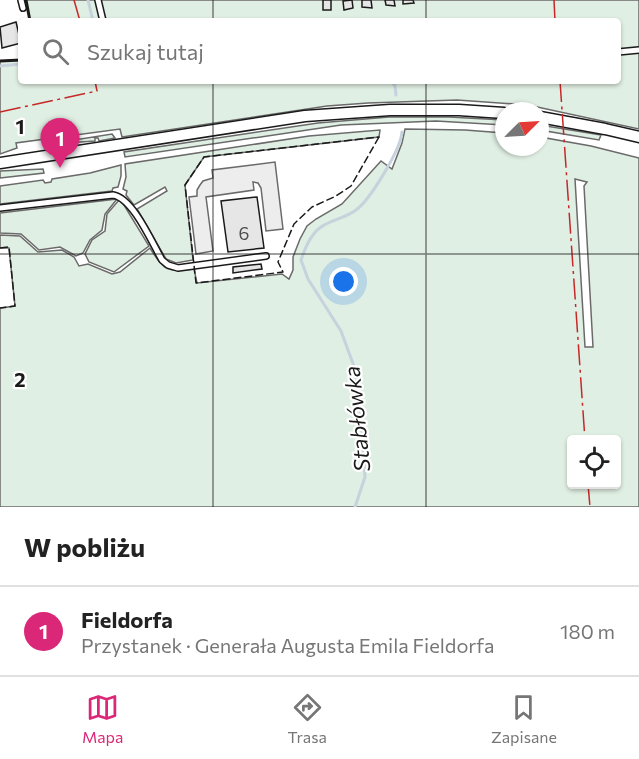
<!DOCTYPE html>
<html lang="pl">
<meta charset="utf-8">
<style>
:root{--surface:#fff;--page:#f6f6f6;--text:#222;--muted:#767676;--line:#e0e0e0;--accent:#db2777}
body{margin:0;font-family:Commissioner,sans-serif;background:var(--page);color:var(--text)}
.controls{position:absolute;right:18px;bottom:18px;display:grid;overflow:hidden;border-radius:6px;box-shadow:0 2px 4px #0004}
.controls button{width:54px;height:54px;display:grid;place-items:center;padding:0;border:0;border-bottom:2px solid var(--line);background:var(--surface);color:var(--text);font:30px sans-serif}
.compass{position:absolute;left:495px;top:102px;width:54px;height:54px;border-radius:50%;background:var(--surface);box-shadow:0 2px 4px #0004;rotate:66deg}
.you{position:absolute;left:344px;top:282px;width:21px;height:21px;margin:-15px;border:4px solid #fff;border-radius:50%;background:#1a73e8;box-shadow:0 0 0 9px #1a73e833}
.badge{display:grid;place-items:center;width:39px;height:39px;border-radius:50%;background:var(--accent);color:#fff;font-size:20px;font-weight:700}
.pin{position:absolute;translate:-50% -50px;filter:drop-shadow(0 2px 3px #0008)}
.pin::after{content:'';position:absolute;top:32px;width:21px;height:18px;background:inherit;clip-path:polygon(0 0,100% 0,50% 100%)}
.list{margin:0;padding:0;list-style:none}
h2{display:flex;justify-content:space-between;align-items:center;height:78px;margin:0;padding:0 24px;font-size:26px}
h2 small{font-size:20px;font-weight:400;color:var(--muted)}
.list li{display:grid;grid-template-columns:39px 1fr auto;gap:18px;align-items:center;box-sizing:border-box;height:90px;padding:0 24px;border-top:2px solid var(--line)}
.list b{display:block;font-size:22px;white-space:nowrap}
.list p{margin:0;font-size:20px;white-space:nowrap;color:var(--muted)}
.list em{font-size:20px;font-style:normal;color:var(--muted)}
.icon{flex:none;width:33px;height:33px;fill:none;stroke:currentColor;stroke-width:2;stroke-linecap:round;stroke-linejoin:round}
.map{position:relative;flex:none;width:639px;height:507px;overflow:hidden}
.search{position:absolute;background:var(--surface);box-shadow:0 2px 4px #0004;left:18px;right:18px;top:18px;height:66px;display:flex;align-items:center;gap:15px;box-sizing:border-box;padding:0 21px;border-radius:6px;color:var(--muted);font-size:22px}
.sheet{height:168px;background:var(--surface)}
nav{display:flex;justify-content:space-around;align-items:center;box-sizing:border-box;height:84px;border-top:2px solid var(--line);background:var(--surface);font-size:16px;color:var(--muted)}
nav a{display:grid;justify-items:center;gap:3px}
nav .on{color:var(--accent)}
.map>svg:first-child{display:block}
</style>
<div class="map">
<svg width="639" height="507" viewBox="0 0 639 507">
<rect width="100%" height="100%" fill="#fff"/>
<!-- green -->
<g fill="#e0efe3" stroke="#6a6a6a" stroke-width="1.5" fill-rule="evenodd">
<polygon points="26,0 639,0 639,129 528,105 457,100 368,103 327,106 122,137 120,129 16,143 17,148 0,154 0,61 21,60 21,81 618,81 618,21 30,21"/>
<polygon points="389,117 449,117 504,120 504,125 436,121 341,125 125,157 124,152 318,123"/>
<polygon points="540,125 601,135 599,140 540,130"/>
<path d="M 405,129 L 465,130 L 504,133 L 504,147 L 540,147 L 540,137 L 591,146 L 639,158 L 639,507 L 0,507 L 0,308 L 15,306 L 9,248 L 0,248 L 0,235 L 20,236 L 38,252 L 62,250 L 74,257 L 79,266 L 88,264 L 112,274 L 120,272 L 150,248 C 165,272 167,272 194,269 L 197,283 L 282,274 L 289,279 L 293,270 L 293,257 L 300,239 L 307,226 L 316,219 L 342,204 L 381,161 L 392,169 L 402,143 ZM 575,179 L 587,182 L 584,186 L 593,347 L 585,347 ZM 572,440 L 616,440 L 616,484 L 572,484 Z"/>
<polygon points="380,130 379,137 204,157 185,185 193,260 176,263 166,259 137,209 167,191 165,187 134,205 126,195 127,191 123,189 126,177 125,164 309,136"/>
<polygon points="112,134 115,138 99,141 98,138 95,138 95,141 49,144"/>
<polygon points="121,165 121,176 118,187 113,188 112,191 0,204 0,186 43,180 45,183 51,182 52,179 90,173"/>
<polygon points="43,169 44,173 0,178 0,171"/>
<polygon points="117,199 105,214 102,230 90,240 83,253 76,256 60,247 39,250 21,234 0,233 0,213"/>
<polygon points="119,200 124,205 149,246 114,272 89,262 85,254 92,240 105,231 107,214"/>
</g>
<!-- parking -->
<polygon fill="#ededed" stroke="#6a6a6a" stroke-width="1.5" points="275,162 283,229 266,231 261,188 258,183 253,182 254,190 206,197 213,251 196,254 189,197 197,196 197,190 200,185 203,181 213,178 212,170"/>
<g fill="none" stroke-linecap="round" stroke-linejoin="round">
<!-- stream -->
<g stroke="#c6d2dc" stroke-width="3">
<polyline points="88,0 93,21"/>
<polyline points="0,66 21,64"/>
<polyline points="391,81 395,86 396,95"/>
<path d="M 355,507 L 365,477 L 361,415 L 355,369 L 341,331 L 308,279 L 301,260 C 304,252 307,242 313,235 C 322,221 343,220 356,210 C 370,200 401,149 402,132"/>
</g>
</g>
<!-- building -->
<g fill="#e6e6e6" stroke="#1a1a1a" stroke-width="1.5">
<rect x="323" y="0" width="8" height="10"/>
<polygon points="352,0 353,8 344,10 343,1"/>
<polygon points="362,0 371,0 372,8 362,7"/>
<polygon points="385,0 394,0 395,6 386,5"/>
<polygon points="403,0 413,0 414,3 403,4"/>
<polygon points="16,22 21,43 2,48 0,27"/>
<polygon points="257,197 264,248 228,252 221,201"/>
<polygon points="261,264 262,269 233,273 233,267"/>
</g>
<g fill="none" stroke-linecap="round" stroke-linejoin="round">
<!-- lane casing -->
<g stroke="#1a1a1a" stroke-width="8">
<g id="lane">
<polyline points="21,0 23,8"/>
<polyline points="98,0 103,21"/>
<polyline points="618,52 639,50"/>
<path d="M 0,208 L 113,195 C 133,198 152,243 162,260 L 168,265 L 178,268 L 266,256"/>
</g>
</g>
<!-- street casing -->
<g stroke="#1a1a1a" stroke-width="13">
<g id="street">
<polyline points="540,117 605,129 639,137"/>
<polyline points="0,163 305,116 390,110 459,110 504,113"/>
</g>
</g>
<!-- lane -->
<use href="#lane" stroke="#fff" stroke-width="5"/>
<!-- street -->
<use href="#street" stroke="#fff" stroke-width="10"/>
<!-- fence -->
<g stroke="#1a1a1a" stroke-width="1.5" stroke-dasharray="8 3" stroke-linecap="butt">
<polygon points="379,137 351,186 336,196 312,207 294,224 278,262 283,272 196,283 185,185 204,157"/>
<polyline points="0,248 9,247 15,306 0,308"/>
</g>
<!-- wall -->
<g stroke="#1a1a1a" stroke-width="3">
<polyline points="26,0 30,21"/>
<polyline points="0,61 21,60"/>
</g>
<!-- power -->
<g stroke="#c62828" stroke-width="1.5" stroke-dasharray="21 4.5 3 4.5" stroke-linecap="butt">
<polyline points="74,0 80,21"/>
<polyline points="554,0 555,21"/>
<polyline points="560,81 585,440"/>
<polyline points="0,112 97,91 95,81"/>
<polyline points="588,484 590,507"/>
</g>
</g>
<!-- grid -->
<path fill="none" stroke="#1a1a1a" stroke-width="1.5" stroke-opacity="0.55" d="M 213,0 L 213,21M 426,0 L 426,21M 213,81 L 213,507M 426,81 L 426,507M 0,254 L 639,254"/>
<g text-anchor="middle" stroke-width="4.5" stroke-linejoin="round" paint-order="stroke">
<!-- number labels -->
<g font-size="18" fill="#4d4d4d">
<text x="244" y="240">6</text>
</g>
<!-- water labels -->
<g font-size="22" font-style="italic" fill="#1a1a1a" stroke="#fff">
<text transform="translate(357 419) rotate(-96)" y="8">Stabłówka</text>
</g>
</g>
<g font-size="20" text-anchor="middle" font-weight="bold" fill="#1a1a1a" stroke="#fff" stroke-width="4.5" stroke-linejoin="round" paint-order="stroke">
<text x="20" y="134">1</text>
<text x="20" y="387">2</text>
</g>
</svg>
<div class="controls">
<button><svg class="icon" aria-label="locate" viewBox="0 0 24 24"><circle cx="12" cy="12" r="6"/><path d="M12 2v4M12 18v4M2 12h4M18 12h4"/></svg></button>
</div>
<svg class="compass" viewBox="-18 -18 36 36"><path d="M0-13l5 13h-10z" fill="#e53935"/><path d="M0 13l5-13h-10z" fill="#767676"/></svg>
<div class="you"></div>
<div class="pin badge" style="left:60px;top:168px">1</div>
<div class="search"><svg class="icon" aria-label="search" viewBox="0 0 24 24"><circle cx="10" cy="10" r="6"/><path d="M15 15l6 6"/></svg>Szukaj tutaj</div>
</div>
<section class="sheet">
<h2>W pobliżu<small></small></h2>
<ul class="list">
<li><span class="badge">1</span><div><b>Fieldorfa</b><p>Przystanek · Generała Augusta Emila Fieldorfa</p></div><em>180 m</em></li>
</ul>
</section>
<nav>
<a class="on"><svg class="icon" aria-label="map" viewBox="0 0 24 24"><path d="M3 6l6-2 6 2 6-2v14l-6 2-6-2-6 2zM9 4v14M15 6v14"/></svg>Mapa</a>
<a><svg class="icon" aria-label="directions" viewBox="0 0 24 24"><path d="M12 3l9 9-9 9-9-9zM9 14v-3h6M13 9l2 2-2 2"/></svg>Trasa</a>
<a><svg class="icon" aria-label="saved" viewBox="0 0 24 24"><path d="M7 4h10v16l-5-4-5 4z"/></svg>Zapisane</a>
</nav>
